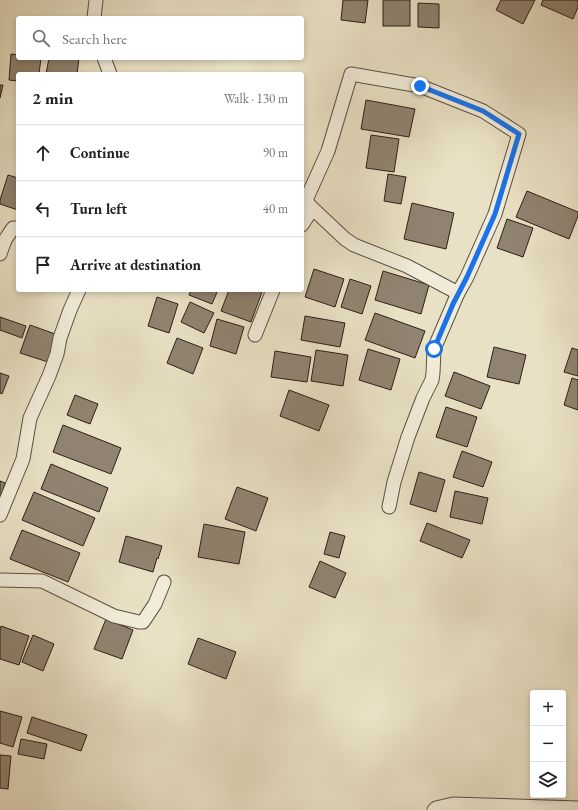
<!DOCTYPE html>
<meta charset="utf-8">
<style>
:root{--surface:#fff;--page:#f6f6f6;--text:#202124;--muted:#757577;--line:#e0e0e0}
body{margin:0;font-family:"EB Garamond",serif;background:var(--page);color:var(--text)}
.controls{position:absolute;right:12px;bottom:12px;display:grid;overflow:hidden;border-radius:4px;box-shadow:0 2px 6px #0003}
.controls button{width:36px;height:36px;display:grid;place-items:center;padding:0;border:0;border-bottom:1px solid var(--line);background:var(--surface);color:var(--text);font:20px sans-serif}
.stop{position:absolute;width:12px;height:12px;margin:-9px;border:3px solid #1a73e8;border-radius:50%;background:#fff}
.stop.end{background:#1a73e8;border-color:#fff;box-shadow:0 1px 4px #0008}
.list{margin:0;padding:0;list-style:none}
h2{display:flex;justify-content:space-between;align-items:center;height:52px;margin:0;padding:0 16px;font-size:17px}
h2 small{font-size:13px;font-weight:400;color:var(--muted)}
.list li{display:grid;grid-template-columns:26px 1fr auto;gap:12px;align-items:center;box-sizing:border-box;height:56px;padding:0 16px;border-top:1px solid var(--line)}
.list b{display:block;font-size:15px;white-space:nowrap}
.list em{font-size:13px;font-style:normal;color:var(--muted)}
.icon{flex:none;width:22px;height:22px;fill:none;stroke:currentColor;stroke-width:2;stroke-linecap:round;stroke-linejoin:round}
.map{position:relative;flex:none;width:578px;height:810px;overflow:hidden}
.search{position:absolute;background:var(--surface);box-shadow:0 2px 6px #0003;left:16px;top:16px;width:288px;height:44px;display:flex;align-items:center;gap:10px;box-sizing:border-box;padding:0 14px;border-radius:4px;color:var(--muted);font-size:15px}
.panel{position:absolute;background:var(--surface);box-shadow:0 2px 6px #0003;left:16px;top:72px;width:288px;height:220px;border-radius:4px}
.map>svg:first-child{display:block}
</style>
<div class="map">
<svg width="578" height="810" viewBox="0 0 578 810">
<rect width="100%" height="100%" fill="#e9e1c5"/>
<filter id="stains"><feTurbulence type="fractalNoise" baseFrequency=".005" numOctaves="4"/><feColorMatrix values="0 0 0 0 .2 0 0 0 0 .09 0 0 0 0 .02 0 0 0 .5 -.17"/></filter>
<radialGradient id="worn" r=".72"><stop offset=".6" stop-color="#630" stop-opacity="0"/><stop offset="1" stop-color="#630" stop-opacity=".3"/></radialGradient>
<!-- building -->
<g fill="#908371" stroke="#2f1e17">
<polygon points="343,0 368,0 365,23 341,20"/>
<rect x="383" y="0" width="27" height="26"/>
<polygon points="501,0 535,0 523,24 496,10"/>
<polygon points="543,0 578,0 578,7 573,19 541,5"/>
<polygon points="418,3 439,4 439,28 418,27"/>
<polygon points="11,54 18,55 18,58 41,58 39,74 18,74 18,81 9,80"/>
<polygon points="49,58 79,58 77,74 46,74"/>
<polygon points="0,85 3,85 0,98"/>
<polygon points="366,100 415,109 409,137 361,129"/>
<polygon points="371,135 399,139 394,172 366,168"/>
<polygon points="388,174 406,177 401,204 384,201"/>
<polygon points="8,175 18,178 18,210 0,204 0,200"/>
<polygon points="527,191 578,212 578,216 569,239 516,217"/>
<polygon points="412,203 454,213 446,249 404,239"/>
<polygon points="507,219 533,228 523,257 497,248"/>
<polygon points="314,269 344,279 335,307 305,297"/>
<polygon points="383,271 429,285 421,314 375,300"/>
<polygon points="350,279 371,286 362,314 341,307"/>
<polygon points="191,290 218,290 212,304 189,295"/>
<polygon points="229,290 256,290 262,292 251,322 221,311"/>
<polygon points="157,297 178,304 169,333 148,326"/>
<polygon points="190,302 214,313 204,333 181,322"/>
<polygon points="375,313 425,331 415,358 365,340"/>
<polygon points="305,316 345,323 340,347 301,340"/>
<polygon points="0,317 26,326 22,338 0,330"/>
<polygon points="217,319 244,327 236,354 210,346"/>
<polygon points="30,325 58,335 48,362 20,353"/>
<polygon points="177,338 203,348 193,374 167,363"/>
<polygon points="494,347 526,355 519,384 487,377"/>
<polygon points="572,348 578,350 578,376 564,372"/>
<polygon points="368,349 400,359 391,390 359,380"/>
<polygon points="316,350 348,355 343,386 311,381"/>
<polygon points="275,351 311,357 307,382 271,377"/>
<polygon points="454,372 490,386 481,409 445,396"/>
<polygon points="0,373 9,376 2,394 0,393"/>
<polygon points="572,378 578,380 578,410 564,405"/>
<polygon points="289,390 329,405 319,431 280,416"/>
<polygon points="75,395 98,404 90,424 67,415"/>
<polygon points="446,407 477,417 467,447 436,437"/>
<polygon points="63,425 121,448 111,474 53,452"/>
<polygon points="462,451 492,462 483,487 453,477"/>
<polygon points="51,464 108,488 99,512 41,489"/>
<polygon points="419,472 445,480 436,512 410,504"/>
<polygon points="0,481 5,483 0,498"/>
<polygon points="237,487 268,498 256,531 225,519"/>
<polygon points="455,491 488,498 482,524 450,517"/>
<polygon points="34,492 95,518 83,546 22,520"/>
<polygon points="427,523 470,540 462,558 420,541"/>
<polygon points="204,524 245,532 239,564 198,557"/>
<polygon points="22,530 80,553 68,582 10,559"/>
<polygon points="330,532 345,536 339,558 324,554"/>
<polygon points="126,536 162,546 158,559 157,558 153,572 119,562"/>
<polygon points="320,561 346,573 335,598 309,587"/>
<polygon points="106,619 133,630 122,659 94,649"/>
<polygon points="1,626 29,636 19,665 0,659 0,630"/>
<polygon points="33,635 54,644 43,671 22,662"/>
<polygon points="198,638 236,652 226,679 188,664"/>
<polygon points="0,711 22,717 13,747 0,743"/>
<polygon points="32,717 87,735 81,751 27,733"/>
<polygon points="21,739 47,744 44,759 18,754"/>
<polygon points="0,755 11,756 8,789 0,788"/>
</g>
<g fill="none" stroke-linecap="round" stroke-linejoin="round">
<!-- street casing -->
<g stroke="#5e4f42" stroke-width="15">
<g id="street">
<polyline points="94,18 96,0"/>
<polyline points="104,58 110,74"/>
<polyline points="306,200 328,151 351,74 420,86 483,111 519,134 495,214 467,277 458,293 407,266 354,245 345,239 310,206"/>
<polyline points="302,225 309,214 310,206 306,201"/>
<polyline points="0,254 5,240 13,228 18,228"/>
<polyline points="255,335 273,290"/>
<polyline points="389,507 394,482 408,437 423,398 432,380 433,373 434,349 458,293"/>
<polyline points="0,515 23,459 30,418 49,376 57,354 60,338 70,310 79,290"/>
<polyline points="0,580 42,581 114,616 139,622 143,622 155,604 164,582"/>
<polyline points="434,810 436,808 453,804 578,808"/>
</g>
</g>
<!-- street -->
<use href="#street" stroke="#f1ecd9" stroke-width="13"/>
</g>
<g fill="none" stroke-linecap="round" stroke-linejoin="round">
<!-- route -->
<polyline stroke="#1a73e8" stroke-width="5" points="420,86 483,111 519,134 495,214 467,277 453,304 434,349"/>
</g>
<rect width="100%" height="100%" filter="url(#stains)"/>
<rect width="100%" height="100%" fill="url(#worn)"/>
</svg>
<div class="controls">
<button>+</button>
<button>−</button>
<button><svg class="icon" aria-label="layers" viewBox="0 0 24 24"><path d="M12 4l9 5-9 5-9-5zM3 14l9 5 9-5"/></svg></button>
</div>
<div class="stop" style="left:434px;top:349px"></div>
<div class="stop end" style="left:420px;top:86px"></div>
<div class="search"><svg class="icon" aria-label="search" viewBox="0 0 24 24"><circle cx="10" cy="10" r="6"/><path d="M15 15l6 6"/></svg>Search here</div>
<section class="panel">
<h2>2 min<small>Walk · 130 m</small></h2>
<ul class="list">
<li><svg class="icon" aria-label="ahead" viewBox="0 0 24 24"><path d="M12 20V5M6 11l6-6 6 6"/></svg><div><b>Continue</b></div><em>90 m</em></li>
<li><svg class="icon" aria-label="left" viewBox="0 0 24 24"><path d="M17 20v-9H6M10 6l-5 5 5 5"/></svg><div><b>Turn left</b></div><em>40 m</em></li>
<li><svg class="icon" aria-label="arrive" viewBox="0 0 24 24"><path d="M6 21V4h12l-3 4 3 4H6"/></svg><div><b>Arrive at destination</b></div></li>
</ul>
</section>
</div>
